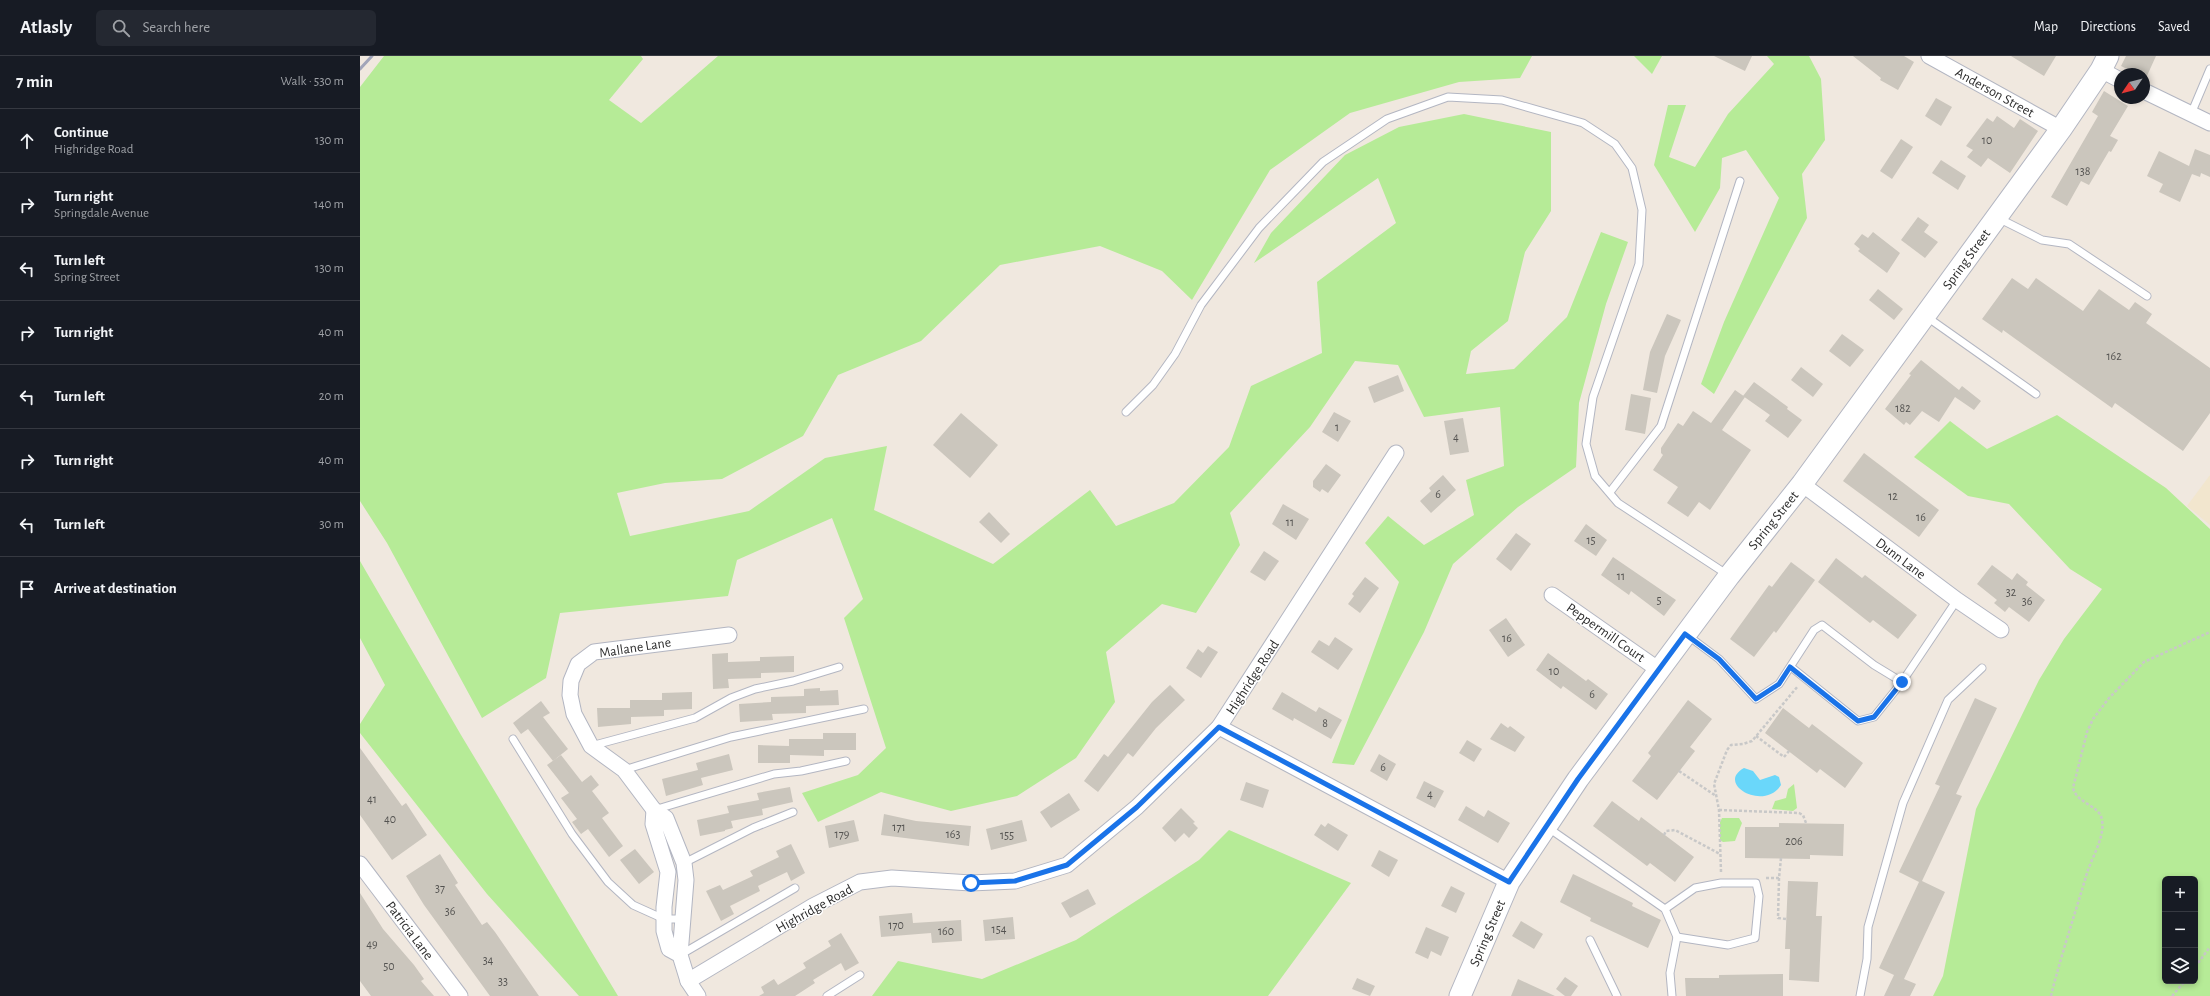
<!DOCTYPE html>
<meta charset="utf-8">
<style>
:root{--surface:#171b24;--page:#242831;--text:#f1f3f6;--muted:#9ea1a6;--line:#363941}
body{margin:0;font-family:"Alegreya Sans",sans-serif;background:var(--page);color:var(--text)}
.controls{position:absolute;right:12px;bottom:12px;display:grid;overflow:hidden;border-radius:6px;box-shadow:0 2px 6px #0003}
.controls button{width:36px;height:36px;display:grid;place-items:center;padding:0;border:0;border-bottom:1px solid var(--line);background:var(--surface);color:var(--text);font:20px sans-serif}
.compass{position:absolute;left:1754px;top:12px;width:36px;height:36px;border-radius:50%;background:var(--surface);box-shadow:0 2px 6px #0003;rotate:235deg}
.stop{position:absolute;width:12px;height:12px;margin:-9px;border:3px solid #1a73e8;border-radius:50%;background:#fff}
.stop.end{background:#1a73e8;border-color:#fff;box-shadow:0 1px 4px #0008}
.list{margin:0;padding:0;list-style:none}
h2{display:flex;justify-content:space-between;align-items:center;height:52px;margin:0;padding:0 16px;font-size:17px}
h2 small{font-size:13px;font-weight:400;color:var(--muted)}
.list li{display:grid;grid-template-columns:26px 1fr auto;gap:12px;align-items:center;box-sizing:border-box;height:64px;padding:0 16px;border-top:1px solid var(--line)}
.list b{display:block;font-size:15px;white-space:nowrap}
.list p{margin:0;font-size:13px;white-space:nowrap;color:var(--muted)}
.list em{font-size:13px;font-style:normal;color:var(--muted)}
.icon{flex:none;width:22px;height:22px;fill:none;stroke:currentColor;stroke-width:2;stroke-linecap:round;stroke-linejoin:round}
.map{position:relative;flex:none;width:1850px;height:940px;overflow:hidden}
header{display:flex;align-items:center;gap:24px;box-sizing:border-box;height:56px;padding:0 20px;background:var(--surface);border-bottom:1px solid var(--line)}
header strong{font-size:19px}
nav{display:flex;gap:22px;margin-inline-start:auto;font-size:14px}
.search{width:280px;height:36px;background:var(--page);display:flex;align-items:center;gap:10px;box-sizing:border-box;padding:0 14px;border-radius:6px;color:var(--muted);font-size:15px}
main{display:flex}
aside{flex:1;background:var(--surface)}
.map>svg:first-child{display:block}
</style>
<header>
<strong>Atlasly</strong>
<div class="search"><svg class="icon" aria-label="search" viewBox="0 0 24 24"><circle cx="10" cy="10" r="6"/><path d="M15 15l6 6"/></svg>Search here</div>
<nav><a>Map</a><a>Directions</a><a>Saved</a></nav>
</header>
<main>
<aside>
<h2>7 min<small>Walk · 530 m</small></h2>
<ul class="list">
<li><svg class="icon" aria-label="ahead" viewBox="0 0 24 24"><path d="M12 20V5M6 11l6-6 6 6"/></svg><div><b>Continue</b><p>Highridge Road</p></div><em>130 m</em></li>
<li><svg class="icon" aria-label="right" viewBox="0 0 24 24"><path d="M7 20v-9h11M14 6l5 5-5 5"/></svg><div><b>Turn right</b><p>Springdale Avenue</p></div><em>140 m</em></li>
<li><svg class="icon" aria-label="left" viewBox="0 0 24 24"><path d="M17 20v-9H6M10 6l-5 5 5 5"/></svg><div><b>Turn left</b><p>Spring Street</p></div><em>130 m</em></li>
<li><svg class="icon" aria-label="right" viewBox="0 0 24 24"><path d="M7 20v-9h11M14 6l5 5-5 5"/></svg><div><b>Turn right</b></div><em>40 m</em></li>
<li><svg class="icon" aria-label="left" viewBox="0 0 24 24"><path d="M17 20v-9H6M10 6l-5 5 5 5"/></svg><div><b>Turn left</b></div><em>20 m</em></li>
<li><svg class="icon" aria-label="right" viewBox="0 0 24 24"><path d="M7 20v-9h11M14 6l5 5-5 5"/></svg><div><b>Turn right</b></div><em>40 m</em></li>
<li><svg class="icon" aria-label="left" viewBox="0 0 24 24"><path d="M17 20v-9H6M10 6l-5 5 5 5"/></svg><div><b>Turn left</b></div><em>30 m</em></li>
<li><svg class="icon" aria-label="arrive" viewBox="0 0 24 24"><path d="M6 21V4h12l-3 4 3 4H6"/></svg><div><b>Arrive at destination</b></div></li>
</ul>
</aside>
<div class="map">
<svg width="1850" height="940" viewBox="0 0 1850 940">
<rect width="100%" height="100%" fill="#f0e8df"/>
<!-- education -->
<polygon fill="#f2e6ce" points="1850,419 1850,469 1827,450"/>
<!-- green -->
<g fill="#b6eb97" fill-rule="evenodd">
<polygon points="24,0 281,0 283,3 249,44 281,67 358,0 1172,0 1160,22 1099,26 990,57 910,114 832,244 802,215 740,190 640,209 561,285 478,319 443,380 362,423 305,427 257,437 270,480 389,455 465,402 527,390 514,454 633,508 730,434 756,470 814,447 869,391 891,330 962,297 957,226 1036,167 1018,122 894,207 911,177 985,99 1039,71 1104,58 1191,76 1191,155 1165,196 1148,265 1111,295 1106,318 1154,313 1207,261 1241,176 1268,186 1246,248 1219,347 1216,411 1158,451 1093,508 1064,576 994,709 972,707 1039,526 1005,487 1028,460 1064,489 1114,459 1106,424 1144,410 1140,351 1064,361 1038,309 995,305 950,371 870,457 880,489 836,557 802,548 746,596 755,646 716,702 657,740 591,755 521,736 458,766 442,737 498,719 526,692 484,562 503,543 472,462 377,504 368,540 200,557 186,622 122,662 27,487 0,445 0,31"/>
<polygon points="1274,0 1302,0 1292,18"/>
<polygon points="1407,0 1449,0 1461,23 1465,84 1442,118 1447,162 1354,338 1341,328 1364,266 1419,142 1386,94 1362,102 1360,132 1335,176 1294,109 1308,49 1326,49 1309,101 1335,111 1368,58 1414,8"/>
<path d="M 1697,359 L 1806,432 L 1850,473 L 1850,940 L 1573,940 L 1583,920 L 1616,753 L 1679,624 L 1704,583 L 1742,533 L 1710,513 L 1649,448 L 1608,440 L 1554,401 L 1590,365 L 1627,393 ZM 1805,823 L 1835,823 L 1835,925 L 1805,925 Z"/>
<polygon points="0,505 101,679 258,940 219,940 127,838 0,677 0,668 25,629 0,582"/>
<polygon points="1434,728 1437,752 1433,755 1412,753 1415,745 1426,742 1428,733"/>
<polygon points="1362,762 1379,762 1382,767 1375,785 1363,786 1360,784 1360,766"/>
<polygon points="869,774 991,827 908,940 512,940 538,905 622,923 716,884 839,804"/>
</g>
<!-- water -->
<path fill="#6ad7fa" d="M 1384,712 L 1393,715 L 1400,724 L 1415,719 L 1419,721 L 1421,729 C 1404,756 1355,728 1384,712 Z"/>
<!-- building -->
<g fill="#cbc6bd">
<polygon points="1354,0 1392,0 1385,15"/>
<polygon points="1493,0 1544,0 1554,6 1538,34 1520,24 1521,22"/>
<polygon points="1651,0 1696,0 1684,20"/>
<polygon points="1766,0 1796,0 1786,22 1784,18 1777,18 1761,10"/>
<polygon points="1744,35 1768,50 1750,80 1758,84 1751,96 1749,95 1729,129 1721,125 1707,150 1691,141 1738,60 1732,56"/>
<polygon points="1576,42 1592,51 1581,70 1565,60"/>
<polygon points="1637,60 1654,72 1660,63 1678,75 1650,117 1628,102 1621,111 1607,101 1613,94 1606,90 1627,62 1633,66"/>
<polygon points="1541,83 1553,91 1532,123 1520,115"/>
<polygon points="1835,93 1850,99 1850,121 1841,117 1840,121 1832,118 1820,146 1799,136 1803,128 1787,120 1799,95 1829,110"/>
<polygon points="1581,104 1606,120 1598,134 1572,117"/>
<polygon points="1558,161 1569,169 1564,176 1578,186 1565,202 1541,184"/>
<polygon points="1513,176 1540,197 1527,217 1498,195 1500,193 1494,188 1502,178 1508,182"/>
<polygon points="1652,222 1668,233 1676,222 1723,255 1739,233 1769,254 1775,246 1792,258 1786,267 1850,312 1850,357 1823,395 1755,347 1752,352 1643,274 1642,277 1622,263"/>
<polygon points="1518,233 1543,253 1534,264 1509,244"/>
<polygon points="1307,258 1321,264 1305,300 1297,337 1283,334 1290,296"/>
<polygon points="1482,278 1504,294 1490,311 1469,295"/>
<polygon points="1561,304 1599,334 1602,330 1621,345 1614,354 1595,341 1579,366 1562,355 1550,369 1546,366 1544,369 1525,353 1551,319 1549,318"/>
<polygon points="1441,311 1463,328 1453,341 1431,324"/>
<polygon points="1038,319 1044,335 1014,347 1008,331"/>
<polygon points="1394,326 1428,351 1427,353 1442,364 1428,382 1405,365 1410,359 1383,340"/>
<polygon points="1375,334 1385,341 1362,374 1391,394 1350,454 1339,446 1328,461 1307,447 1318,431 1293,414 1303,399 1301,397 1301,392 1318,367 1323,370 1333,355 1351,367"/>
<polygon points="1271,338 1291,342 1285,378 1265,374"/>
<polygon points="974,356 991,365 978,386 962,376"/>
<polygon points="601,357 638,389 610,422 573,389"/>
<polygon points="1103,362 1109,396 1090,399 1084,365"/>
<polygon points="1504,397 1579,454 1559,481 1483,425"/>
<polygon points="966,408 981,419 968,437 962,433 960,436 953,431 953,425"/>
<polygon points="1083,419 1096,434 1071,457 1060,445 1071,435 1069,432"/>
<polygon points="923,448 949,463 936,484 912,468"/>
<polygon points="629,456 650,478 641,487 619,466"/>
<polygon points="1226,468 1247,484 1236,500 1214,485"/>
<polygon points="1156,477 1171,488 1151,515 1136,503"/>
<polygon points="904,495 919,505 905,525 890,516"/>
<polygon points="1253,501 1316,544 1304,560 1271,535 1269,539 1241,519"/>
<polygon points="1476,502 1502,522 1505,519 1557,559 1538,583 1513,564 1510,567 1458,526"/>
<polygon points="1431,506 1455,524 1416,577 1414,575 1394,601 1370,583 1409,529 1412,531"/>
<polygon points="1632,509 1652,524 1657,517 1668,526 1666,529 1685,544 1669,566 1649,551 1645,556 1634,547 1637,544 1617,528"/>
<polygon points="1005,521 1019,532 1000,557 988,548 994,540 992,538"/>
<polygon points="1146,562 1165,589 1148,601 1129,574"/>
<polygon points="975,581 993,593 978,614 951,596 959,584 969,590"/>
<polygon points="848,590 858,596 841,622 826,612 838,593 843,597"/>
<polygon points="368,597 368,606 400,605 400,601 434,600 434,616 401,617 401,622 368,623 369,632 353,633 352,598"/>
<polygon points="1188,597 1226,625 1228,623 1248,638 1236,654 1203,630 1201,633 1176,614"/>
<polygon points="810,629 825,644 796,672 773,701 768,697 738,736 724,725 744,698 748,701 792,646"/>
<polygon points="460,632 460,635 478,634 479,649 446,650 446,657 412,658 413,664 380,666 379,648 411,646 411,641 444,640 444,633"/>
<polygon points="332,636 332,653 304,654 304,660 271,661 271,668 238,671 237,652 270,652 270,644 302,644 302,637"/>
<polygon points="922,636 956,656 959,651 982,664 971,683 934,662 933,665 912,653"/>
<polygon points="1615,642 1637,652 1596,738 1602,740 1562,825 1585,836 1544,923 1556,928 1550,940 1524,940 1534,919 1519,912 1559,826 1539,816 1580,730 1575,728"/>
<polygon points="1328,644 1352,663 1330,691 1335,695 1297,744 1272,725 1291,700 1288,697"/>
<polygon points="181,645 190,657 183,661 208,693 193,705 168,673 161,678 153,667"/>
<polygon points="1423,652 1449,672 1452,668 1503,707 1485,732 1460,713 1457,717 1405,677"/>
<polygon points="1141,667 1148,672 1150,670 1165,681 1155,696 1130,683"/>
<polygon points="463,677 496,677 496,694 464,694 464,700 430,699 430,707 398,707 398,689 429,690 429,683 463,683"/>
<polygon points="1107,684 1122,693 1114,706 1099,697"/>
<polygon points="0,692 42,750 46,747 67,779 32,804 0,759"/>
<polygon points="369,698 373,714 341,722 343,729 306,740 302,723 338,714 336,707"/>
<polygon points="1019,698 1036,708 1027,725 1010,715"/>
<polygon points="201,699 222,726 231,719 239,729 232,735 249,757 242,762 263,790 249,801 228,773 221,778 212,766 217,763 201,742 209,737 187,709"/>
<polygon points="1064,725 1084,735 1075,752 1056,742"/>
<polygon points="886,726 909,734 903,752 880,744"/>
<polygon points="430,731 433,746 402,753 403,759 371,765 373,772 365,774 365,775 340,780 337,764 369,757 367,750 399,744 397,737"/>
<polygon points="709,737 720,754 691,772 680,756"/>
<polygon points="1252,745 1279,765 1281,761 1334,801 1315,826 1290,807 1287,810 1233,770"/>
<polygon points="1106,750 1124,761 1128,754 1150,767 1138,787 1098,764"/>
<polygon points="821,752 835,766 833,767 838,772 829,782 824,777 815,786 802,772"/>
<polygon points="524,758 556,765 611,770 609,790 521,779"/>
<polygon points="494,764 499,785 469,792 465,770"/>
<polygon points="662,764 667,785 631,794 626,773"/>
<polygon points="968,767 988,779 978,795 954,779 961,768 965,771"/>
<polygon points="1419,767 1484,768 1483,800 1450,799 1450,803 1385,802 1385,771 1419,771"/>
<polygon points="431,788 445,817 431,825 427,816 398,830 400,835 370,850 374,858 361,865 346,835 360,829 363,834 393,820 390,815 419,801 416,795"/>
<polygon points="275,793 294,816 279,828 260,804"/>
<polygon points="1019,794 1038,804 1029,821 1011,810"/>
<polygon points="80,798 98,827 95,829 122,869 127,866 135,876 179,940 130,940 64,849 46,820"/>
<polygon points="1213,818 1273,847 1272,850 1301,864 1288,892 1230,865 1231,862 1200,846"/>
<polygon points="1428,825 1458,826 1456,860 1462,860 1459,926 1429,924 1430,893 1425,893"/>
<polygon points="1091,830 1105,837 1096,857 1081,850"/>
<polygon points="728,833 736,848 710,862 701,847"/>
<polygon points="0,837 23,873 54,909 64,923 61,925 74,940 11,940 0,925"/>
<polygon points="552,857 553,867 601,864 602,885 572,887 571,877 521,881 519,860"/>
<polygon points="653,861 655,883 625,885 623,864"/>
<polygon points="1161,865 1183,878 1174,893 1152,880"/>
<polygon points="1066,871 1089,881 1081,900 1071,895 1068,903 1055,897"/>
<polygon points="481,877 499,907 485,915 481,907 453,924 455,927 435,940 399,940 404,937 401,931 414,923 418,929 446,912 443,907 471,890 468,885"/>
<polygon points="1423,918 1423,940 1326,940 1325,922 1359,922 1359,919"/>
<polygon points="1205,921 1218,930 1211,940 1205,940 1196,933"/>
<polygon points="997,922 1015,930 1010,940 992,933"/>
<polygon points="1158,923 1195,940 1151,940"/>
</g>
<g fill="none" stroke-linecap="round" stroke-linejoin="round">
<!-- lane casing -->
<g stroke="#b3b6c2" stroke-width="9">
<g id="lane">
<polyline points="1831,58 1850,13"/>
<polyline points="1638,162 1682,184 1709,188 1787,240"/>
<polyline points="1567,261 1676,338"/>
<polyline points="766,356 793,329 815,298 841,249 899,172 963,106 1027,63 1088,41 1142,44 1223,67 1255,88 1272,112 1282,154 1279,208 1233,341 1226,388 1235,420 1258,447 1368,519"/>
<polyline points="1250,436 1301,370 1380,125"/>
<polyline points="1327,579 1359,603 1396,643 1419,628 1454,574 1462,569 1514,609 1542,626 1597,544"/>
<polyline points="1431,611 1498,665 1514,661 1542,626"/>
<polyline points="153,683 212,778 248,826 273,849 304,863 322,863"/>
<polyline points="231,690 335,662 371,642 395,633 433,625 479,611"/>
<polyline points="264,714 371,681 504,653"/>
<polyline points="294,754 414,718 441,715 486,705"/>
<polyline points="1187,771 1305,853 1317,881 1310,917 1312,940"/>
<polyline points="324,807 393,772 433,756"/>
<polyline points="1305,853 1335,832 1361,827 1396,827 1399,840 1395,882 1368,889 1317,881"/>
<polyline points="1230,884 1257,940"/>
<polyline points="320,899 435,832"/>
<polyline points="467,940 500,919"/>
<polyline points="1500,940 1507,903 1508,871 1543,747 1588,644 1622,612"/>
</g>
</g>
<!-- street casing -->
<g stroke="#b3b6c2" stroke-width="17">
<g id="street">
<polyline points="1569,0 1701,73"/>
<polyline points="1741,14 1760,24"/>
<polyline points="1784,35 1850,67"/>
<polyline points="1442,428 1597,544 1641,574"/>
<polyline points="1192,539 1299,614"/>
<polyline points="859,671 1149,826"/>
<polyline points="294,754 264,714 231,690 214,658 210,639 211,625 218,608 234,596 369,579"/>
<polyline points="0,808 100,940"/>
<polyline points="320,899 309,893 304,875 304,851 308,816 293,768 294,754 306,762 324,807 326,824 320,899 328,925 338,940"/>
<polyline points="328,925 453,850 500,826 532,822 611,827 655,825 707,809 777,751 859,671 1036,397"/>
</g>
</g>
<!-- secondary casing -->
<g stroke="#b3b6c2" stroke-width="23">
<polyline id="secondary" points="1100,940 1149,826 1218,723 1369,520 1442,428 1701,73 1741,14 1748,0"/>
</g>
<!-- path -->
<g stroke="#c8c8c8" stroke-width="2.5" stroke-dasharray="3 2" stroke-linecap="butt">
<polyline points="1396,680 1424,701 1429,695"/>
<polyline points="1319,715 1356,740"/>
<polyline points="1359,754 1439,757 1443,759 1446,767"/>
<polyline points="1304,779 1306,775 1315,774 1360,798"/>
<polyline points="1361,816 1359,754 1354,728 1367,694 1371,689 1383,688 1392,685 1438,630"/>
<polyline points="1406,822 1419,822 1421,802"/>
<polyline points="1419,822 1418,862 1426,863"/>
<polyline points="1835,911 1850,891"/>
<path d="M 1691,940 C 1701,899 1715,858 1727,817 C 1732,801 1745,781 1742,764 C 1740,749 1717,748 1713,732 L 1727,676 L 1733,663 L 1749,642 L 1784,606 L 1850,576"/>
<polyline points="1812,940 1825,925"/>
</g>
<!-- lane -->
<use href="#lane" stroke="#fff" stroke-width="7"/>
<!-- street -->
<use href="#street" stroke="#fff" stroke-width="15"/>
<!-- secondary -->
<use href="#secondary" stroke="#fff" stroke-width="21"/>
<!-- rail -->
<polyline stroke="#a1a5b9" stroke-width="3" points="0,13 12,0"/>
</g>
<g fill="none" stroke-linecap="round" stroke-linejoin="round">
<!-- route -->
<polyline stroke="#1a73e8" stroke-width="5" points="611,827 655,825 707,809 777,751 859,671 1149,826 1218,723 1325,578 1359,603 1396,643 1419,628 1430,611 1498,665 1514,661 1542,626"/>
</g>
<g text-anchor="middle" stroke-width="3" stroke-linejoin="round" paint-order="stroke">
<!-- number labels -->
<g font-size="12" fill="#545351">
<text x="1627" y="88">10</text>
<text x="1723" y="119">138</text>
<text x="1754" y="304">162</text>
<text x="1543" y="356">182</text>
<text x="977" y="375">1</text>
<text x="1096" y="385">4</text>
<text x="1078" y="442">6</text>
<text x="1533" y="444">12</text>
<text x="1561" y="465">16</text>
<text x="930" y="470">11</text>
<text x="1231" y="488">15</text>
<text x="1261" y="524">11</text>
<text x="1651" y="540">32</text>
<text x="1299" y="548">5</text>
<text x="1667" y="549">36</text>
<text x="1147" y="586">16</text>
<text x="1194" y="619">10</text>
<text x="1232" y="642">6</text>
<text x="965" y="671">8</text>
<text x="1023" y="715">6</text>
<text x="1070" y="742">4</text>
<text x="12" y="747">41</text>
<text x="30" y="767">40</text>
<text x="539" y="775">171</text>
<text x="482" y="782">179</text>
<text x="593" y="782">163</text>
<text x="647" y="783">155</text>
<text x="1434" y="789">206</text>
<text x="80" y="836">37</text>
<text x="90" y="859">36</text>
<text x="536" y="873">170</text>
<text x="639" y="877">154</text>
<text x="586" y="879">160</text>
<text x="12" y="892">49</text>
<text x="128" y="908">34</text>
<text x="29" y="914">50</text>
<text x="143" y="929">33</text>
</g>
<!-- street labels -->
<g font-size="14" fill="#2d2d2d" stroke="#fff">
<text transform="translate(1635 36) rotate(29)" y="5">Anderson Street</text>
<text transform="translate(1606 203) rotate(-54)" y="5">Spring Street</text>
<text transform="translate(1413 464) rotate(-51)" y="5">Spring Street</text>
<text transform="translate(1541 502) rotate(37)" y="5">Dunn Lane</text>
<text transform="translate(1246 576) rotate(35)" y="5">Peppermill Court</text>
<text transform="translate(275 591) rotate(-9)" y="5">Mallane Lane</text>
<text transform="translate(892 621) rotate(-57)" y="5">Highridge Road</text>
<text transform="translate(454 852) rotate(-29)" y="5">Highridge Road</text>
<text transform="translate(50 874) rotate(53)" y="5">Patricia Lane</text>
<text transform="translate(1127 877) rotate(-67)" y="5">Spring Street</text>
</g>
</g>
</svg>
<div class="controls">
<button>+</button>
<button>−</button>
<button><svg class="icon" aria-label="layers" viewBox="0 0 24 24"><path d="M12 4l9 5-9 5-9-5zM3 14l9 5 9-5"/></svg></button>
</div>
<svg class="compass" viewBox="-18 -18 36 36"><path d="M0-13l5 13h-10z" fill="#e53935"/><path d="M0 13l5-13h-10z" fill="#9ea1a6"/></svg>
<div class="stop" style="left:611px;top:827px"></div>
<div class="stop end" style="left:1542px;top:626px"></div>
</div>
</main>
